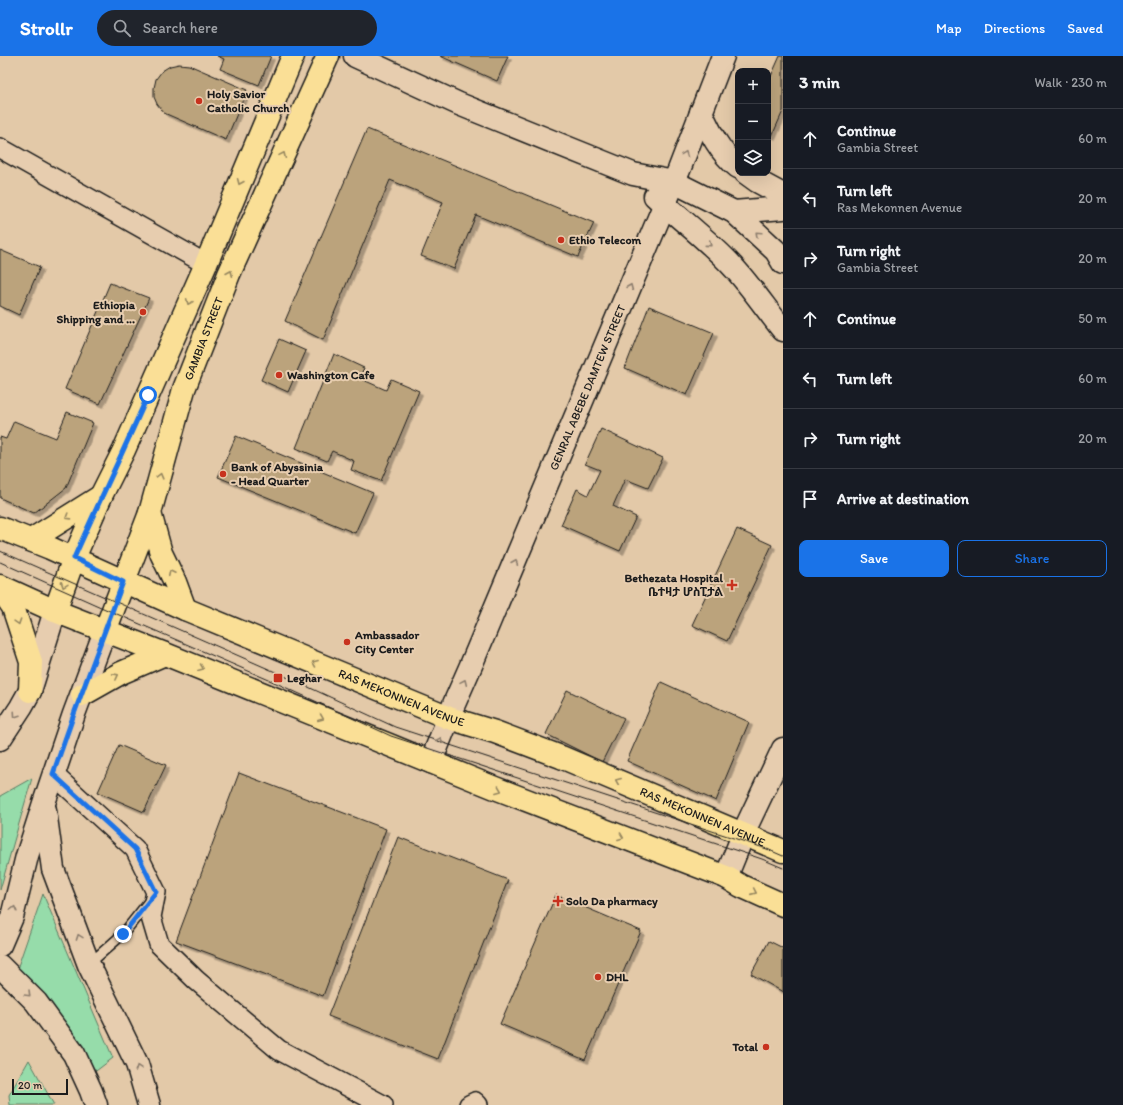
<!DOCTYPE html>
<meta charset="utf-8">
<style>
:root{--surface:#171b24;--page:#20242c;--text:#f1f3f6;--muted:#9ea1a6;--line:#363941;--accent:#1a73e8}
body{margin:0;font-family:Itim,"Noto Sans Ethiopic",sans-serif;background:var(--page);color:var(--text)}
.controls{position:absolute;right:12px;top:12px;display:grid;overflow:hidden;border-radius:8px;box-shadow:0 4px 16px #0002}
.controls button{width:36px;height:36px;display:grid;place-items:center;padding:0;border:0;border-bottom:1px solid var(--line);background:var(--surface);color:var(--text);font:20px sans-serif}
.scale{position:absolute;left:12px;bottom:10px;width:56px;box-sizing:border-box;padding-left:4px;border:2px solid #1c1c1c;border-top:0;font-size:11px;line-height:14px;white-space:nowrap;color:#1c1c1c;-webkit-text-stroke:3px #e7cdaf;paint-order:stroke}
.stop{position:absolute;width:12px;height:12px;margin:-9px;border:3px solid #1a73e8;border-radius:50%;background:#fff}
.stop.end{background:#1a73e8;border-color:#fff;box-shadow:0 1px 4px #0008}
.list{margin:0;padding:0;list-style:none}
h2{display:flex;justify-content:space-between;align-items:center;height:52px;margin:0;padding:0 16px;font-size:17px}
h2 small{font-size:13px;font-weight:400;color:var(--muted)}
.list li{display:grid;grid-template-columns:26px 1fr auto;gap:12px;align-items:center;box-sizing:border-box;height:60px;padding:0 16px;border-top:1px solid var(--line)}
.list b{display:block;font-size:15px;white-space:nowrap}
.list p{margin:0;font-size:13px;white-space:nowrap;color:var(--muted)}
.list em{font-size:13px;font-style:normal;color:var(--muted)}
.actions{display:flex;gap:8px;padding:12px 16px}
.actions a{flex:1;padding:9px 0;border:1px solid var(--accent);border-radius:8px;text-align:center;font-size:14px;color:var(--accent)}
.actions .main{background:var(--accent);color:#fff}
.icon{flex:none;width:22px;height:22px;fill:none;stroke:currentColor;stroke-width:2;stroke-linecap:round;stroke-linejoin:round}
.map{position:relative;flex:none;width:783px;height:1049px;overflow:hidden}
header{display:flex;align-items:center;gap:24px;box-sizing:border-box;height:56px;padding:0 20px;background:var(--accent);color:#fff}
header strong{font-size:19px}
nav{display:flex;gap:22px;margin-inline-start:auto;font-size:14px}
.search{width:280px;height:36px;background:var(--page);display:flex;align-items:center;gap:10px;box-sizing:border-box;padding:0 14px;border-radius:22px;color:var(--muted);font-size:15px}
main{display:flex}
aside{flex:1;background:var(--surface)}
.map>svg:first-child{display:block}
</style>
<header>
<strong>Strollr</strong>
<div class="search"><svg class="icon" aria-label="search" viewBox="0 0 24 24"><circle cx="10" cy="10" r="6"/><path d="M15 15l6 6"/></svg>Search here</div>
<nav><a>Map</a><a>Directions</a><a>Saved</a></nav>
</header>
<main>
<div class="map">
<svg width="783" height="1049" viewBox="0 0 783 1049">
<defs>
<filter id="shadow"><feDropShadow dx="3.5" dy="3.5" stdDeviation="0" flood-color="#0004"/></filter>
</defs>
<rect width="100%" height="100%" fill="#e3c9a8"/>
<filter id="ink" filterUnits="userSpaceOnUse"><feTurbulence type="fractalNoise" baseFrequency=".025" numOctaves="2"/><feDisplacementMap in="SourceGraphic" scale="8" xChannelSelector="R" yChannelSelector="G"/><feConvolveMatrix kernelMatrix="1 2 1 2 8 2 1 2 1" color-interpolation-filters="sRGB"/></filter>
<g filter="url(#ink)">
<!-- green -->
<g fill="#96dcaa" stroke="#597c63">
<polygon points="32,722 0,834 0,740"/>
<polygon points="43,838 113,1002 96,1015 17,913"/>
<polygon points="29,1004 54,1049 10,1049 9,1039"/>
</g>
<!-- building -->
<g fill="#bba37b" stroke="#1c1c1c" filter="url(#shadow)">
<polygon points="217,0 271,0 259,29 220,13 224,3"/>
<polygon points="440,0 508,0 497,25"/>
<polygon points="780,0 783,0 783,55 772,80 768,78 768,27"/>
<polygon points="179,8 189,9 247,34 226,84 164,57 157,48 154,41 154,32 156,23 162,15 170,10"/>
<polygon points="367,73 594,167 578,201 476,159 454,213 421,200 443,146 390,124 323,284 285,265"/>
<polygon points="0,194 40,211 19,259 0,250"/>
<polygon points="110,227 149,242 100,348 65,333"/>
<polygon points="649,250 714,277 687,339 625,312"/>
<polygon points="279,283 306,295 288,336 261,324"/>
<polygon points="334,298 364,312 359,322 386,334 391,323 419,335 381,425 351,414 354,405 332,395 327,405 296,392"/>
<polygon points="67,356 93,367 66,432 34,457 0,442 0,381 6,383 14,365 56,382"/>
<polygon points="601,373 663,402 648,432 625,423 613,450 636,461 620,495 561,469 577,433 588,439 600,414 585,408"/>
<polygon points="236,380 373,437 355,477 218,421"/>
<polygon points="737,473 772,489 727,585 692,569"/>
<polygon points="661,626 749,666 716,745 627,705"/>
<polygon points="567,634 624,662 602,706 546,678"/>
<polygon points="119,689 166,709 144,756 98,736"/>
<polygon points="239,717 386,773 323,940 176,885"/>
<polygon points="398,781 508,824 438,1003 328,960"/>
<polygon points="556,839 641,875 585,1004 500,968"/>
<polygon points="769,885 783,892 783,936 751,918"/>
</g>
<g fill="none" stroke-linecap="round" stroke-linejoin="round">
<!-- lane casing -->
<g stroke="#1c1c1c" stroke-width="12">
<polyline id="lane" points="89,908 123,878 150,844"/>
</g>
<!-- street casing -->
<g stroke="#1c1c1c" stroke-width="22">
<g id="street">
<polyline points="0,92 206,208"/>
<polyline points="53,718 135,793 156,836 151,861 159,888 196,924 279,994 383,1049"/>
<polyline points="469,1049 475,1046 478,1049"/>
</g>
</g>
<!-- secondary casing -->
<g stroke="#1c1c1c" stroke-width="25">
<g id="secondary">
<polyline points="355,0 459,48 633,118 674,126 734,156 776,195 783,207"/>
<path d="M 701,56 C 710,76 720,97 738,111"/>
<polyline points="746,117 757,125 783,139"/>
<path d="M 655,140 C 681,164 711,186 735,213 C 752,232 767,254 783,274"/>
<polyline points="734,156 783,152"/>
<polyline points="0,683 21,651 30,635 55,555"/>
<path id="s1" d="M 431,706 L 454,648 L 472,607 L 679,114 L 723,0"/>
<polyline points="45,754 53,813 89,909 137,1008 149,1049"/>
<polyline points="726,821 748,767 783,693"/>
<polyline points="0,889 12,861 27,800 44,747 74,658 105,575"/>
<polyline points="0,910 36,946 74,998 91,1035 96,1049"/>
</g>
</g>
<!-- primary casing -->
<g stroke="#1c1c1c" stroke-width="25">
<g id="primary">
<polyline points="150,457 161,497 175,526 185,553"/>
<path id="s2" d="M 0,472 L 50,492 L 185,553 L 449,662 L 495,676 L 561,701 L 783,795"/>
<polyline points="31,484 101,440"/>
<polyline points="0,530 55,555 165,598 495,732 726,821 741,830 783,849"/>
<polyline points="0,532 13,551 31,606 30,635"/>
<polyline points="55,555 74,502 101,440 124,394 206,208 293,0"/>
<path id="s3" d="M 105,575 L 150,457 L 184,333 L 229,218 L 328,0"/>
<polyline points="82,639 121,617 165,598"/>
</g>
</g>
<!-- lane -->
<use href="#lane" stroke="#e7cdaf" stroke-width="9"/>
<!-- street -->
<use href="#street" stroke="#e7cdaf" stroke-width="19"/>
<!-- secondary -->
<use href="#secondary" stroke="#e7cdaf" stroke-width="22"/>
<!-- primary -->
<use href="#primary" stroke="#fadf96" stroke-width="22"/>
<!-- tram -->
<g stroke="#1c1c1c" stroke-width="1">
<polyline points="0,495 280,618 395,671 767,793 783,800"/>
<polyline points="0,506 103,552 276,627 391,680 762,803 783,812"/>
</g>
</g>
<!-- one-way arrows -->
<defs><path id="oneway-chevron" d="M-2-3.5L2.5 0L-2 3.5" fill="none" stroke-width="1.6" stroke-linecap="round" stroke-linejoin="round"/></defs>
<g stroke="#8c7d6d">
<use href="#oneway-chevron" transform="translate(685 98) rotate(-69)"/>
<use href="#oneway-chevron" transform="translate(758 178) rotate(-137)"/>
<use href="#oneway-chevron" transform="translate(709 188) rotate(41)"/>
<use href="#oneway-chevron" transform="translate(630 231) rotate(-67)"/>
<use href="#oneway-chevron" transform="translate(515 506) rotate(-67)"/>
<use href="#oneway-chevron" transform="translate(464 626) rotate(-66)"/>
<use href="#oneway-chevron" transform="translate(16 659) rotate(124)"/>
<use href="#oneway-chevron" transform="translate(440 684) rotate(-68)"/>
<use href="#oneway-chevron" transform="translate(14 853) rotate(-76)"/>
<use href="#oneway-chevron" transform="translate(79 881) rotate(-110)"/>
<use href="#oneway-chevron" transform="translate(28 938) rotate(45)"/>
<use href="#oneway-chevron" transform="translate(138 1012) rotate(-108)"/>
</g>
<g stroke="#96875f">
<use href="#oneway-chevron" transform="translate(283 99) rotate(-66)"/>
<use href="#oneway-chevron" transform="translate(240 126) rotate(113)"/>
<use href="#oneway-chevron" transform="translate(230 217) rotate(-67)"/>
<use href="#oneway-chevron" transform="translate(189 246) rotate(114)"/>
<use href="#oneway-chevron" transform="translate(160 420) rotate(-75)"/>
<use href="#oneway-chevron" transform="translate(68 461) rotate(148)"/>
<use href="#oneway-chevron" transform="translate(171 517) rotate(-116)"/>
<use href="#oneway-chevron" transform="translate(64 529) rotate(110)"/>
<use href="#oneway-chevron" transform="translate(18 566) rotate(72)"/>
<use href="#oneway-chevron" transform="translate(315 607) rotate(-158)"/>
<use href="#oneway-chevron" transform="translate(201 612) rotate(22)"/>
<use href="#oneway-chevron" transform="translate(116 620) rotate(-28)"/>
<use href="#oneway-chevron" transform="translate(321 662) rotate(22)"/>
<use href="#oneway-chevron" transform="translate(618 725) rotate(-157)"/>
<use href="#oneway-chevron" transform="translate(499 734) rotate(21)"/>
<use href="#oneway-chevron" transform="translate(621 781) rotate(21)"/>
<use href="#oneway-chevron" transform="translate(754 836) rotate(24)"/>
</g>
</g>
<g fill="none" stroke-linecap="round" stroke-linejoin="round" filter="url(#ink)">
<!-- route -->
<path stroke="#1a73e8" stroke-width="5" d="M 123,878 L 156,836 L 135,793 L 53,718 L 74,658 L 123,526 L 74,502 C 98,448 124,394 148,339"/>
</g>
<!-- markers -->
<g fill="#c8321e" stroke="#e7cdaf" stroke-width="1.5">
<circle cx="199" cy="45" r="4"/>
<circle cx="561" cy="184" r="4"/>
<circle cx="143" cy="256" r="4"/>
<circle cx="279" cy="319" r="4"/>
<circle cx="223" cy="418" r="4"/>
<path d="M730 523h4v4h4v4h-4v4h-4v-4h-4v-4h4z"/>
<circle cx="347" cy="586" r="4"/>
<rect x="273" y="617" width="10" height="10" rx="2"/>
<path d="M556 839h4v4h4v4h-4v4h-4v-4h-4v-4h4z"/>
<circle cx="598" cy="921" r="4"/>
<circle cx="766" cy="991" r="4"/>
</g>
<g text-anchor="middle" stroke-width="4" stroke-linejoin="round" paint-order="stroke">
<!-- poi labels -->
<g font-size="12" font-weight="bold" fill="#1c1c1c" stroke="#e7cdaf" text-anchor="start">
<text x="207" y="42">Holy Savior<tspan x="207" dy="14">Catholic Church</tspan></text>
<text x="569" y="188">Ethio Telecom</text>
<text x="135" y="253" text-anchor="end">Ethiopia<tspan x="135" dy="14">Shipping and ...</tspan></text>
<text x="287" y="323">Washington Cafe</text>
<text x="231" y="415">Bank of Abyssinia<tspan x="231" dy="14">- Head Quarter</tspan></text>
<text x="723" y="526" text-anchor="end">Bethezata Hospital<tspan x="723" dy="14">ቤተዛታ ሆስፒታል</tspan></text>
<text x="355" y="583">Ambassador<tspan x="355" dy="14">City Center</tspan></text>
<text x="287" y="626">Leghar</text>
<text x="566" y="849">Solo Da pharmacy</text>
<text x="606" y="925">DHL</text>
<text x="758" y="995" text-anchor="end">Total</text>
</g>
<!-- street labels -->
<g font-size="12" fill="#1c1c1c" stroke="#e7cdaf">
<text dy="4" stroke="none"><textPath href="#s3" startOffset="309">GAMBIA STREET</textPath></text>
<text dy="4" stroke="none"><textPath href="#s1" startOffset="406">GENRAL ABEBE DAMTEW STREET</textPath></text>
<text dy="4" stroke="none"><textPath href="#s2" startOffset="436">RAS MEKONNEN AVENUE</textPath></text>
<text dy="4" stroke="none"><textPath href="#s2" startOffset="760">RAS MEKONNEN AVENUE</textPath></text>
</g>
</g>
</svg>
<div class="controls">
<button>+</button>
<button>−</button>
<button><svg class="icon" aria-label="layers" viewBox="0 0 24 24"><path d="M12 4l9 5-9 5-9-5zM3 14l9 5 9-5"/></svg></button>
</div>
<div class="scale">20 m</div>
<div class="stop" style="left:148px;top:339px"></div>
<div class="stop end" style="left:123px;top:878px"></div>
</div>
<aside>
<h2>3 min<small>Walk · 230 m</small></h2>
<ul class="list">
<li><svg class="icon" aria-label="ahead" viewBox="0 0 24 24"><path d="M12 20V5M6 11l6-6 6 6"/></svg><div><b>Continue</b><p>Gambia Street</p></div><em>60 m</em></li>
<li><svg class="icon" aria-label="left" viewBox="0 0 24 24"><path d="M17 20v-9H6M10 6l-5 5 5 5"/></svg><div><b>Turn left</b><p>Ras Mekonnen Avenue</p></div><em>20 m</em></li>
<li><svg class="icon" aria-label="right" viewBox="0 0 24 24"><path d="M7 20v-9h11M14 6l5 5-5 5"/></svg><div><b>Turn right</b><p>Gambia Street</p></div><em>20 m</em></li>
<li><svg class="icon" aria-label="ahead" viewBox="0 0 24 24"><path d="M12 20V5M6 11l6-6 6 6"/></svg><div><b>Continue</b></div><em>50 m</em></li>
<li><svg class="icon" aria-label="left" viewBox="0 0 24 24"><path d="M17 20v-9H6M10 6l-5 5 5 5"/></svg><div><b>Turn left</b></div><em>60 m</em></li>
<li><svg class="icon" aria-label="right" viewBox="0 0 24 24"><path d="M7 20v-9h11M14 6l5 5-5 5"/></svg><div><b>Turn right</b></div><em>20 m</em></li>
<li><svg class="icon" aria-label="arrive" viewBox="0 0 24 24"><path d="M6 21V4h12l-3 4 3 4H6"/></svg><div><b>Arrive at destination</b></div></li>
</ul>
<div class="actions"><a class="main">Save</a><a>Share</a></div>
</aside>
</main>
